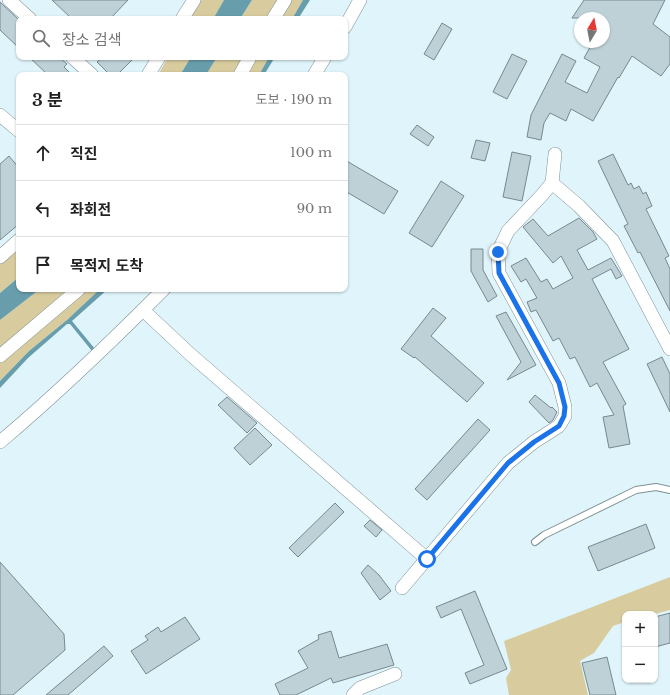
<!DOCTYPE html>
<html lang="ko">
<meta charset="utf-8">
<style>
:root{--surface:#fff;--page:#f6f6f6;--text:#222;--muted:#767676;--line:#e0e0e0}
body{margin:0;font-family:"Libre Baskerville","Noto Sans KR",serif;background:var(--page);color:var(--text)}
.controls{position:absolute;right:12px;bottom:12px;display:grid;overflow:hidden;border-radius:8px;box-shadow:0 1px 3px #0004}
.controls button{width:36px;height:36px;display:grid;place-items:center;padding:0;border:0;border-bottom:1px solid var(--line);background:var(--surface);color:var(--text);font:20px sans-serif}
.compass{position:absolute;left:574px;top:12px;width:36px;height:36px;border-radius:50%;background:var(--surface);box-shadow:0 1px 3px #0004;rotate:10deg}
.stop{position:absolute;width:12px;height:12px;margin:-9px;border:3px solid #1a73e8;border-radius:50%;background:#fff}
.stop.end{background:#1a73e8;border-color:#fff;box-shadow:0 1px 4px #0008}
.list{margin:0;padding:0;list-style:none}
h2{display:flex;justify-content:space-between;align-items:center;height:52px;margin:0;padding:0 16px;font-size:17px}
h2 small{font-size:13px;font-weight:400;color:var(--muted)}
.list li{display:grid;grid-template-columns:26px 1fr auto;gap:12px;align-items:center;box-sizing:border-box;height:56px;padding:0 16px;border-top:1px solid var(--line)}
.list b{display:block;font-size:15px;white-space:nowrap}
.list em{font-size:13px;font-style:normal;color:var(--muted)}
.icon{flex:none;width:22px;height:22px;fill:none;stroke:currentColor;stroke-width:2;stroke-linecap:round;stroke-linejoin:round}
.map{position:relative;flex:none;width:670px;height:695px;overflow:hidden}
.search{position:absolute;background:var(--surface);box-shadow:0 1px 3px #0004;left:16px;top:16px;width:332px;height:44px;display:flex;align-items:center;gap:10px;box-sizing:border-box;padding:0 14px;border-radius:8px;color:var(--muted);font-size:15px}
.panel{position:absolute;background:var(--surface);box-shadow:0 1px 3px #0004;left:16px;top:72px;width:332px;height:220px;border-radius:8px}
.map>svg:first-child{display:block}
</style>
<div class="map">
<svg width="670" height="695" viewBox="0 0 670 695">
<rect width="100%" height="100%" fill="#e0f5fb"/>
<!-- green -->
<g fill="#d8cc9f">
<polygon points="201,0 224,0 213,19 189,19"/>
<polygon points="252,0 283,0 271,19 240,19"/>
<polygon points="288,0 303,0 292,19 276,19"/>
<polygon points="168,57 191,57 180,75 158,75"/>
<polygon points="217,57 247,57 236,75 206,75"/>
<polygon points="253,57 269,57 259,75 242,75"/>
<polygon points="19,248 19,277 0,293 0,264"/>
<polygon points="40,289 76,289 0,353 0,320"/>
<polygon points="82,289 100,289 67,320 29,351 0,381 0,358"/>
<polygon points="670,577 670,610 655,614 625,614 625,622 613,626 594,653 580,661 588,695 509,695 506,678 511,670 504,641"/>
</g>
<!-- water -->
<g fill="#689eac">
<polygon points="224,0 252,0 240,19 213,19"/>
<polygon points="303,0 310,0 298,19 292,19"/>
<polygon points="191,57 217,57 206,75 180,75"/>
<polygon points="269,57 275,57 264,75 259,75"/>
<polygon points="19,277 19,289 40,289 0,320 0,293"/>
<polygon points="100,289 108,289 72,321 95,349 92,351 70,324 67,324 28,358 0,388 0,381 29,351 67,320"/>
</g>
<!-- building -->
<g fill="#bdd1d7" stroke="#76898e">
<polygon points="52,0 128,0 110,19 72,19"/>
<polygon points="584,0 665,0 653,24 670,37 670,64 661,76 632,56 619,78 618,77 593,121 571,109 566,121 550,113 544,123 541,140 527,137 531,115 562,54 576,61 565,82 587,93 600,67 584,58 593,42 604,42 604,18 572,18"/>
<polygon points="0,2 19,20 19,48 0,30"/>
<polygon points="442,23 452,29 434,60 424,54"/>
<polygon points="512,54 527,61 507,99 493,92"/>
<polygon points="29,57 59,57 67,64 64,67 72,75 48,75"/>
<polygon points="103,57 135,57 117,75 110,75 97,62"/>
<polygon points="417,125 434,137 428,146 410,134"/>
<polygon points="476,140 490,143 485,161 471,158"/>
<polygon points="512,152 531,156 522,201 503,197"/>
<polygon points="613,154 628,185 631,183 634,189 639,186 643,194 646,192 652,206 646,209 669,256 665,258 670,269 670,311 640,252 638,253 624,226 628,224 598,161"/>
<polygon points="9,156 19,168 19,224 0,240 0,164"/>
<polygon points="345,160 398,191 384,214 345,191"/>
<polygon points="441,181 464,196 432,247 409,233"/>
<polygon points="579,218 593,232 597,239 577,250 588,270 611,258 622,276 616,279 611,269 592,279 629,349 603,362 626,404 623,406 630,444 609,448 603,417 614,415 597,383 590,387 575,357 570,359 559,338 553,341 536,310 531,312 527,302 537,298 526,279 521,282 511,266 526,258 541,282 547,279 553,289 573,278 561,256 553,263 523,227 533,219 548,236"/>
<polygon points="471,249 483,249 483,270 497,296 488,302 471,271"/>
<polygon points="433,308 446,318 431,336 484,383 467,402 415,357 414,358 401,349"/>
<polygon points="506,312 536,365 507,380 521,362 496,316"/>
<polygon points="662,357 670,374 670,412 647,364"/>
<polygon points="535,395 551,408 552,407 557,412 553,420 549,423 529,402"/>
<polygon points="227,397 257,423 247,433 218,405"/>
<polygon points="478,419 490,430 427,500 415,489"/>
<polygon points="255,428 272,445 250,465 234,448"/>
<polygon points="335,503 344,512 298,557 289,548"/>
<polygon points="370,520 382,530 376,537 364,526"/>
<polygon points="646,524 655,548 598,571 588,547"/>
<polygon points="0,562 64,634 65,650 13,695 0,695"/>
<polygon points="368,565 379,575 391,591 380,600 361,573"/>
<polygon points="475,591 507,669 470,684 465,673 484,665 461,609 441,618 436,607"/>
<polygon points="670,613 670,643 655,647 655,617"/>
<polygon points="185,617 200,639 146,674 131,651 148,640 145,636 158,627 161,632"/>
<polygon points="331,631 339,658 387,644 394,665 333,683 331,678 296,695 280,695 275,684 308,668 298,651 319,639 318,635"/>
<polygon points="104,646 113,656 68,695 46,695"/>
<polygon points="607,657 616,695 590,695 582,663"/>
</g>
<g fill="none" stroke-linecap="round" stroke-linejoin="round">
<!-- lane casing -->
<g stroke="#7e9196" stroke-width="8">
<polyline id="lane" points="535,542 544,535 636,490 656,487 670,490"/>
</g>
<!-- street casing -->
<g stroke="#7e9196" stroke-width="14">
<g id="street">
<polyline points="9,0 30,19"/>
<polyline points="182,19 194,0"/>
<polyline points="273,19 285,0"/>
<polyline points="345,27 360,0"/>
<polyline points="72,57 92,75"/>
<polyline points="148,75 159,57"/>
<polyline points="240,75 250,57"/>
<polyline points="314,75 325,57"/>
<polyline points="0,115 19,131"/>
<polyline points="552,183 579,206 613,241 670,349"/>
<polyline points="0,257 19,240"/>
<polyline points="143,310 191,355 427,559"/>
<polyline points="0,356 79,289"/>
<path d="M 0,442 C 57,394 111,342 164,289"/>
<polyline points="402,588 508,463 534,442 559,426 565,416 565,407 559,383 499,273 498,252 508,231 542,195 552,183 555,154"/>
<polyline points="353,695 360,688 395,674"/>
</g>
</g>
<!-- lane -->
<use href="#lane" stroke="#fff" stroke-width="6"/>
<!-- street -->
<use href="#street" stroke="#fff" stroke-width="13"/>
</g>
<g fill="none" stroke-linecap="round" stroke-linejoin="round">
<!-- route -->
<polyline stroke="#1a73e8" stroke-width="5" points="427,559 508,463 534,442 559,426 564,416 565,407 559,383 499,273 498,252"/>
</g>
</svg>
<div class="controls">
<button>+</button>
<button>−</button>
</div>
<svg class="compass" viewBox="-18 -18 36 36"><path d="M0-13l5 13h-10z" fill="#e53935"/><path d="M0 13l5-13h-10z" fill="#767676"/></svg>
<div class="stop" style="left:427px;top:559px"></div>
<div class="stop end" style="left:498px;top:252px"></div>
<div class="search"><svg class="icon" aria-label="search" viewBox="0 0 24 24"><circle cx="10" cy="10" r="6"/><path d="M15 15l6 6"/></svg>장소 검색</div>
<section class="panel">
<h2>3 분<small>도보 · 190 m</small></h2>
<ul class="list">
<li><svg class="icon" aria-label="ahead" viewBox="0 0 24 24"><path d="M12 20V5M6 11l6-6 6 6"/></svg><div><b>직진</b></div><em>100 m</em></li>
<li><svg class="icon" aria-label="left" viewBox="0 0 24 24"><path d="M17 20v-9H6M10 6l-5 5 5 5"/></svg><div><b>좌회전</b></div><em>90 m</em></li>
<li><svg class="icon" aria-label="arrive" viewBox="0 0 24 24"><path d="M6 21V4h12l-3 4 3 4H6"/></svg><div><b>목적지 도착</b></div></li>
</ul>
</section>
</div>
